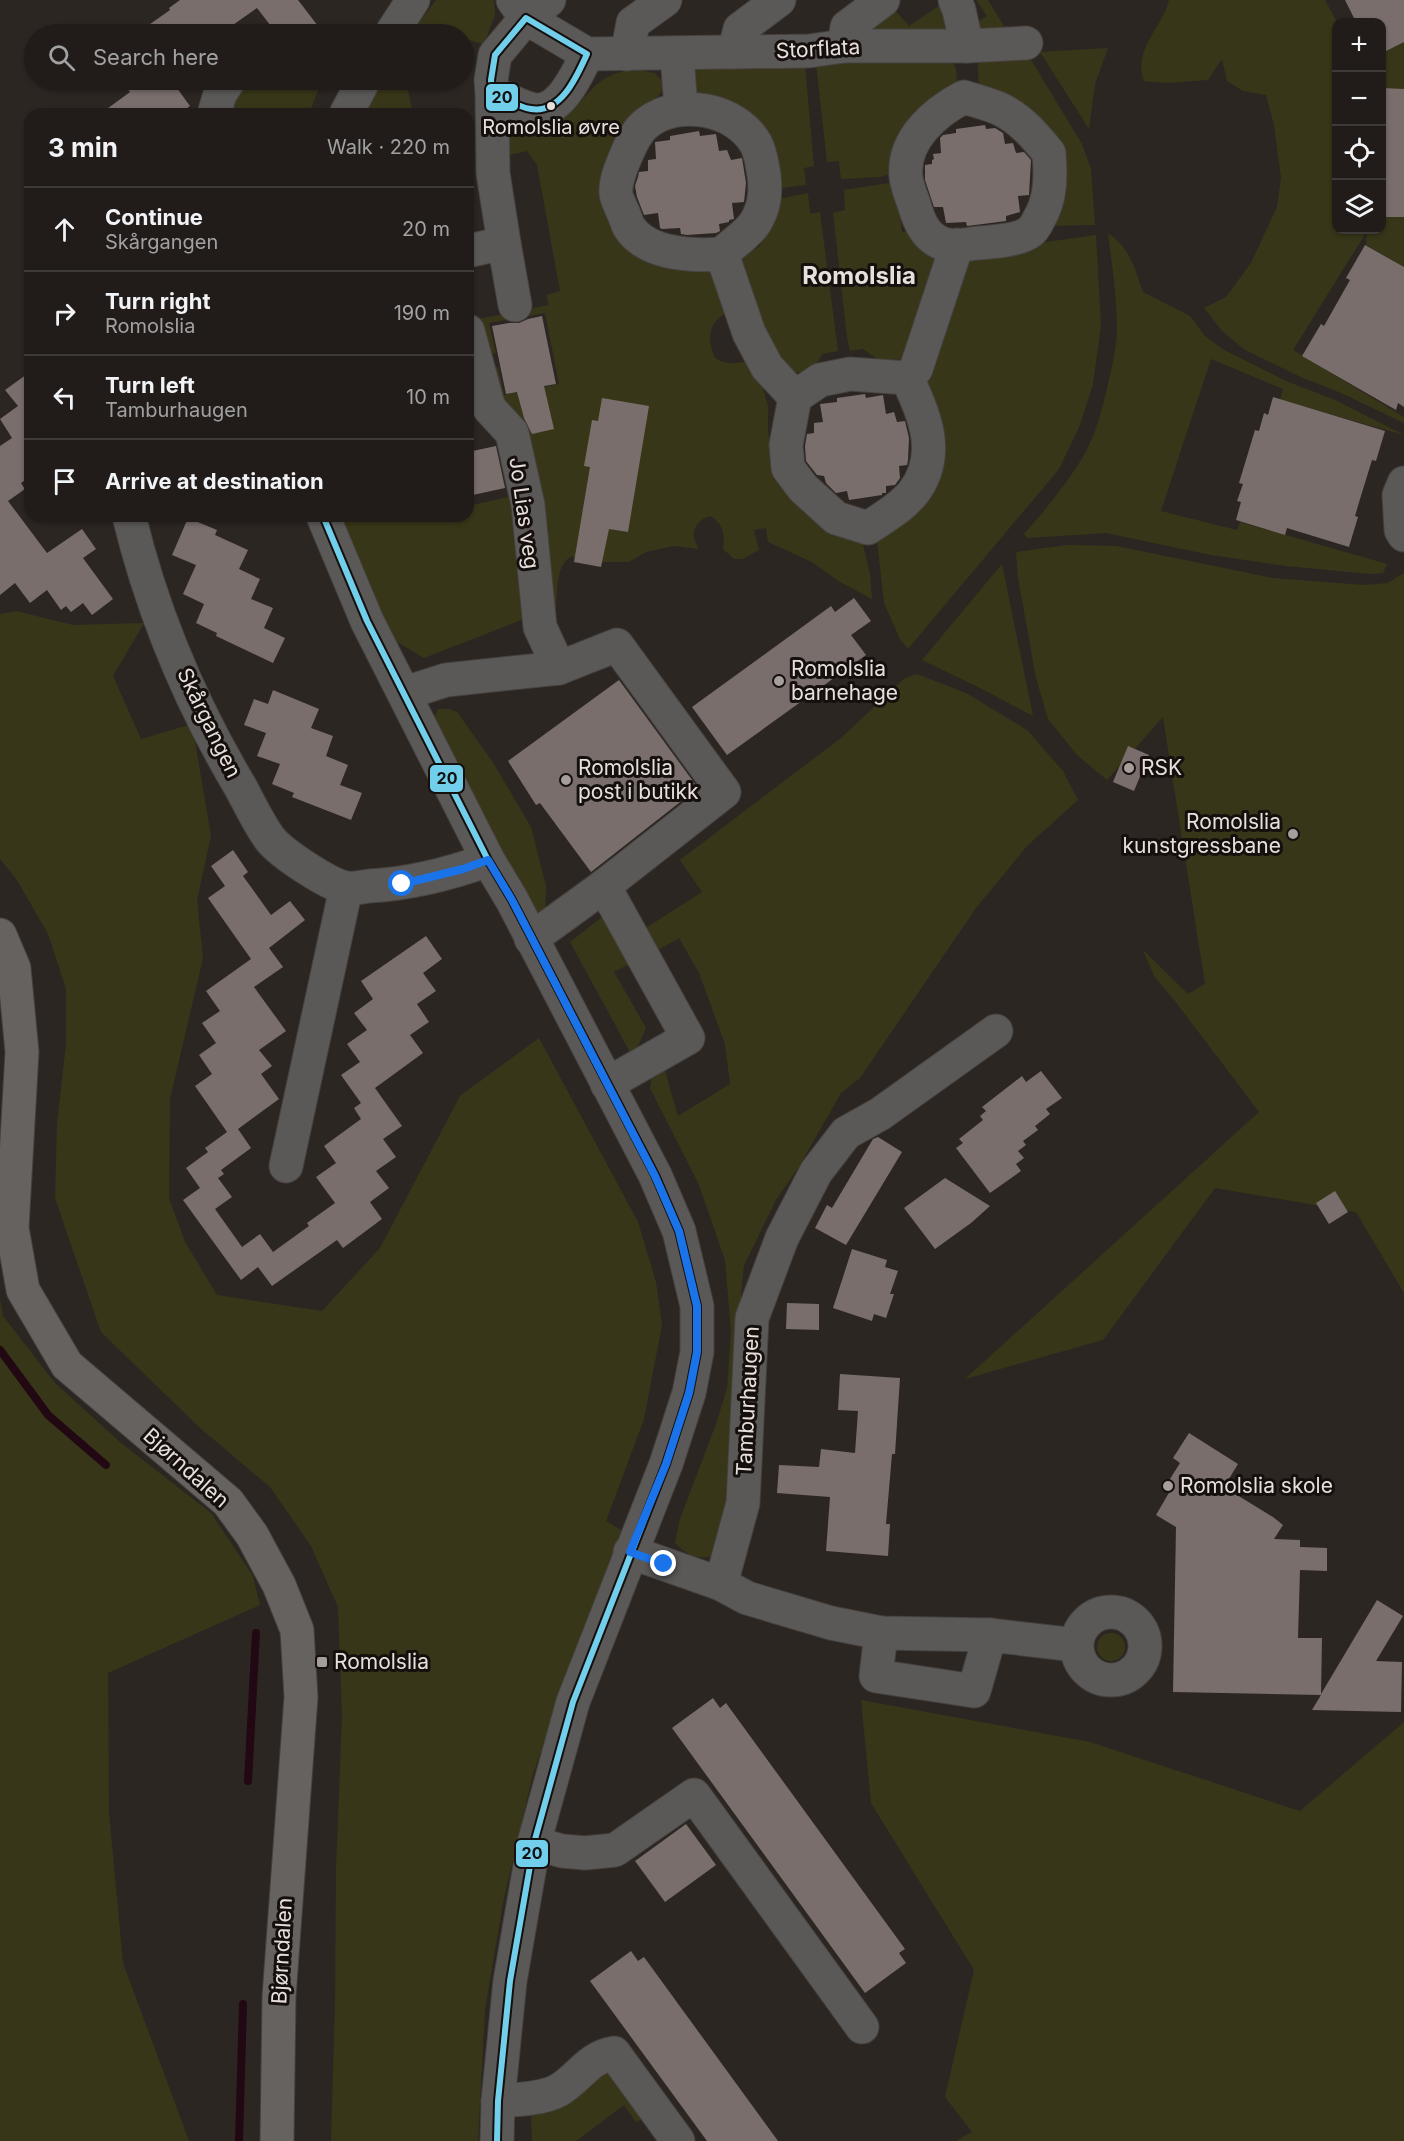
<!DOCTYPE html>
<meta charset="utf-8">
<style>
:root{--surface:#211c1a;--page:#2d2927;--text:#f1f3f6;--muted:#a2a1a2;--line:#3e3a39}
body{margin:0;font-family:Inter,sans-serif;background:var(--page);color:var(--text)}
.controls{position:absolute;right:18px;top:18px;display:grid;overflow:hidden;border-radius:12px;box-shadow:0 2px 4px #0004}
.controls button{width:54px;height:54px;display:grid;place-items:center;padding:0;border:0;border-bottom:2px solid var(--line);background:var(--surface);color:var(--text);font:30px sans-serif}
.stop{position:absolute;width:18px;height:18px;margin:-14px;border:4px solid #1a73e8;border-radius:50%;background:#fff}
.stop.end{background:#1a73e8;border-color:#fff;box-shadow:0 2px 6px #0008}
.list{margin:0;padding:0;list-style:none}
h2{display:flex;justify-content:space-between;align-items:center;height:78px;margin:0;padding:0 24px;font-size:26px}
h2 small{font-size:20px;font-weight:400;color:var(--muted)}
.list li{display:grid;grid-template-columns:39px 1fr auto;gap:18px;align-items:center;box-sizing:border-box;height:84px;padding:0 24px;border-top:2px solid var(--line)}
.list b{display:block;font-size:22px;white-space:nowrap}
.list p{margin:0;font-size:20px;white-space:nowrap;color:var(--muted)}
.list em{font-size:20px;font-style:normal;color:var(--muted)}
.icon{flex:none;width:33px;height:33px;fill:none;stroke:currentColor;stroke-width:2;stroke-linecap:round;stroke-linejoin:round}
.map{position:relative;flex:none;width:1404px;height:2141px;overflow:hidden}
.search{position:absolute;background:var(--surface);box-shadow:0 2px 4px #0004;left:24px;top:24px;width:450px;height:66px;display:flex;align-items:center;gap:15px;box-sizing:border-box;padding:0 21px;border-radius:33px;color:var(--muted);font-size:22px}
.panel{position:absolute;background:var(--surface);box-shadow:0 2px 4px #0004;left:24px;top:108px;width:450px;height:414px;border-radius:18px}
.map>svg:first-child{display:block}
</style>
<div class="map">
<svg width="1404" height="2141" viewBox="0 0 1404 2141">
<rect width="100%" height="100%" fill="#2c2623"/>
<!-- green -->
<g fill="#383618">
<polygon points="436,0 494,0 495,15 484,44 464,39 464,34 444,34 432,32 430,34 411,34"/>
<polygon points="976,0 988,0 1005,28 1004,33 969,28 987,16"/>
<path d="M 1169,0 L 1325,0 L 1337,22 L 1336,230 L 1382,230 L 1382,216 L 1404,217 L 1404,267 L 1366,245 L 1367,231 L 1293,350 L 1404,417 L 1404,423 L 1341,393 L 1303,378 L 1245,350 L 1222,331 L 1204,308 L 1226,297 L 1251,263 L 1277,207 L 1281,178 L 1274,125 L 1266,95 L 1243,91 L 1227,81 L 1222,59 L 1208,80 L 1167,83 L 1144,81 C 1132,50 1162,29 1169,0 Z"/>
<polygon points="943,3 955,34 862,38 892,7 909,26"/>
<polygon points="1404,41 1404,94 1382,96 1382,52"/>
<polygon points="1108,48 1095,84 1089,129 1040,52"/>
<polygon points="1025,50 1082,144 1091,169 1095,225 1047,226 1062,180 979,87 977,55"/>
<polygon points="952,61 956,69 957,84 898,171 880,177 841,179 839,161 827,162 816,63"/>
<polygon points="805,65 814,166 804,168 806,185 774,189 766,144 688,93 694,68"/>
<path d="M 632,69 L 655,73 L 663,82 L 662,91 L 620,145 L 613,214 L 705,259 L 730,310 C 725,314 718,318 715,322 C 707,333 710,349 716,359 C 730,365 738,364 753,359 L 760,377 L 768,406 L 768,431 L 773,466 L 861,536 L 870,574 L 872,599 L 840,582 L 812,562 L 768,542 L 766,528 L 754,530 L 759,550 L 742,559 L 734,559 L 723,549 C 725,535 724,524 710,516 C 694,521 689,535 699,549 L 673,546 L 660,549 L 646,552 L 629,562 L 580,562 L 572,556 C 555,565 558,590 556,607 L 544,614 L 487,369 L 498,367 L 504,395 L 559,384 L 545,313 L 489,323 L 496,353 L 483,355 L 473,320 L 549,305 L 546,295 L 560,291 L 537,165 L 527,151 L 510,155 L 509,139 L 520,124 C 532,124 545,124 557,120 C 573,115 583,97 595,86 C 606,76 618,72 632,69 Z"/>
<polygon points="247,80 322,80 309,114 222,114"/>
<polygon points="381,80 406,80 413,114 363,114"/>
<polygon points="895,182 902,232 919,232 960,254 1096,235 1101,326 1093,384 1080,425 1059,469 908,649 900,639 884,603 876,532 928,486 903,359 880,361 863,349 850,351 847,337 833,213 845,210 844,190"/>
<path d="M 808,193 L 810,214 L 820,212 L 838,351 L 822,354 C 808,382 794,373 772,361 L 740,258 L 760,246 L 763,234 L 777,216 L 774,200 Z"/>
<path d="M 1108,233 C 1131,249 1134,267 1143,292 L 1190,316 L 1205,336 L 1224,350 L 1286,381 L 1335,400 L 1404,435 L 1280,400 L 1283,389 L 1211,359 L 1161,511 L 1237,530 L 1240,522 L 1387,564 L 1383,573 L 1370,574 L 1286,566 L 1211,555 L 1106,533 L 1027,538 L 1024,534 C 1045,510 1066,485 1083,457 C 1096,435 1102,409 1108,384 C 1112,366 1117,347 1117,329 C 1117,297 1112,265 1108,233 Z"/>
<polygon points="517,495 534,615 424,658 392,639 338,516 406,516 408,520 424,516 468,516 468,506"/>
<polygon points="1066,545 1116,546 1273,578 1364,585 1388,583 1404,573 1404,1293 1356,1212 1215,1188 1103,1340 965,1379 1259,1112 1175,1001 1154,976 1143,950 1188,994 1205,984 1163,717 1107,780 1077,755 1048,719 1036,678 1018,578 1016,552"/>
<polygon points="1002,564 1033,716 980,688 922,660"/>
<polygon points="16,611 73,625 144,623 113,676 141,739 192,724 211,836 197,900 203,958 170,1099 169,1198 185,1242 217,1295 322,1311 380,1248 460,1096 539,1038 638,1222 656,1282 662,1325 644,1419 606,1521 623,1531 586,1622 533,1774 504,1898 485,2009 478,2141 331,2141 335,2002 336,1871 342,1715 338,1607 311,1546 270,1487 200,1428 101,1332 55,1198 57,1124 66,1044 66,989 48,934 17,880 0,859 0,614"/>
<path d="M 917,674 L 966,693 L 1027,730 L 1063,771 L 1078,800 L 1027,846 L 976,908 L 860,1078 L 841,1093 L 798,1168 L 776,1200 L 744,1265 L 741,1295 L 743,1320 L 732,1487 L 713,1556 C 696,1560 687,1555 675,1543 L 680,1519 L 716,1424 L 727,1389 L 731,1331 L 725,1260 L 699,1185 L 650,1088 L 652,1072 L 665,1071 L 678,1116 L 730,1084 L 725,1044 L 699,973 L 679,938 L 653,953 L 641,931 L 702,892 L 680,860 L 841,738 L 905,678 Z"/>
<polygon points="438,709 449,709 457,712 492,761 531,827 546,886 545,920 539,923 434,718"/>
<polygon points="611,910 639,959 614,972 646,1028 639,1044 631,1054 570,942"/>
<polygon points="0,1299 3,1316 55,1383 121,1443 211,1513 253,1576 260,1605 108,1673 109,1813 123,1963 189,2141 0,2141"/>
<circle cx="1111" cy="1647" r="14"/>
<polygon points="861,1700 1090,1742 1300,1811 1404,1722 1404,2141 956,2141 972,2132 945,2097 974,1970 871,1803"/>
<polygon points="610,2071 642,2119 636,2122 624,2105 576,2141 532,2141 531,2113 559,2105"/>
</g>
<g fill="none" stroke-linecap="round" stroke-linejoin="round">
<!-- stream -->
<g stroke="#210813" stroke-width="8">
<polyline points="0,1350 48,1415 106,1465"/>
<polyline points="248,1781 256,1633"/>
<polyline points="239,2141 243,2004"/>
</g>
</g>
<!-- building -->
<g fill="#796e6c">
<polygon points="180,0 298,0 318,26 307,34 277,34 257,8 220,34 136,34 170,10 169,8"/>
<polygon points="1345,0 1404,0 1404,42 1382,53 1382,22 1356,22"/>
<polygon points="121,80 171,80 190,106 179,114 100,114 130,92"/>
<polygon points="1382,88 1404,89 1404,217 1382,217"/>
<polygon points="985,125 986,129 995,128 1003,133 1005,144 1013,143 1016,153 1024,152 1031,160 1029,195 1018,196 1020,212 1006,216 1006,221 967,226 966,222 946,223 943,207 934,207 925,180 925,165 932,164 932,160 934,159 933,154 941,153 940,138 943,135 956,133 956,129"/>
<polygon points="699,131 700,136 716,134 719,151 727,150 731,160 742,158 746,183 744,202 732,203 734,219 729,220 729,222 719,224 720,231 716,233 687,235 681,234 680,228 662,229 660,228 658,213 644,215 637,197 635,186 638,177 639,172 648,171 648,160 656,159 655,142 670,140 670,136"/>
<polygon points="1365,245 1404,267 1404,407 1398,403 1396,410 1302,356 1321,324 1324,326 1350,280 1346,278"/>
<polygon points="542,316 556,384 544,386 554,429 532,434 524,418 517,392 506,394 492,326 509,323 519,323 528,319"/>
<polygon points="30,372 30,477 21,483 25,489 8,501 47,553 82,529 96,549 83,558 113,599 92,615 83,603 71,612 66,606 61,610 47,590 30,603 15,583 0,595 0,446 12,438 0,419 18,406 5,390"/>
<polygon points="865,394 866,398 883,395 886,414 894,412 897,422 905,421 909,438 908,460 907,465 899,466 900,478 895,485 886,486 886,493 882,493 882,495 849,500 847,491 836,493 826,483 824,476 817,475 806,461 805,446 807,434 814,433 814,423 823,422 820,404 837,402 837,398"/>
<polygon points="1273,397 1385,431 1376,461 1372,460 1360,499 1355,516 1358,517 1349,547 1287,528 1285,535 1236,520 1241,502 1237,501 1243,484 1239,483 1255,430 1259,431 1264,413 1268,415"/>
<polygon points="602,398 649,406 628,532 609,529 601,567 574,562 590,467 584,466 592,420 598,421"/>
<polygon points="496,446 505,488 468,496 468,452"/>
<polygon points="188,518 217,530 215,535 248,550 239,569 260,579 251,599 273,608 264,628 285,638 273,663 216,636 217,633 196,623 204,604 183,594 196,565 172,555"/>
<polygon points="854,598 871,621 851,635 866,655 727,755 692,707 831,606 835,612"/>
<polygon points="619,680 698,788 591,872 540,803 536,805 508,761"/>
<polygon points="273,690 319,709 311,728 333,736 326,756 348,765 340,785 362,793 351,820 292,797 294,793 272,784 280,764 257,756 266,733 244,725 254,699 268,704"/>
<polygon points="1128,746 1149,755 1134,791 1113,782"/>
<polygon points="233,850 248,872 243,876 271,915 290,901 305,920 269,948 283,967 254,987 286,1031 259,1050 272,1066 261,1074 279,1099 238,1129 251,1148 221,1170 224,1174 218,1178 232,1197 215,1209 242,1247 260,1234 273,1252 309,1226 307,1223 335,1203 316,1177 336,1163 324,1146 361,1119 354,1108 361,1103 341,1075 360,1062 347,1044 367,1030 354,1013 373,999 361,981 426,936 442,959 423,973 436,991 417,1004 429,1022 410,1035 423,1053 375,1088 402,1126 383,1139 396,1157 376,1171 389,1188 370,1202 382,1219 343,1248 337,1240 272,1286 258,1267 241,1280 183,1200 200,1188 186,1168 208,1152 205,1148 227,1132 195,1086 212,1074 199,1055 216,1043 202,1023 220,1011 206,991 251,959 208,898 225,886 211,866"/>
<polygon points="1041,1071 1062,1098 1046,1109 1050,1114 1035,1126 1038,1130 1023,1141 1026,1145 1018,1151 1024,1158 1016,1164 1021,1171 990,1193 956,1148 963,1143 959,1139 983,1120 980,1116 986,1111 982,1107 1022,1076 1026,1082"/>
<polygon points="878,1137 902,1152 846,1245 815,1228 827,1205 832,1208 873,1139"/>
<polygon points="945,1178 990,1206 971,1223 935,1249 904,1208"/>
<polygon points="1335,1191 1348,1212 1329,1224 1316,1203"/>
<polygon points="852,1249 887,1260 885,1267 898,1271 890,1294 894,1294 886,1318 874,1314 872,1321 833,1308"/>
<polygon points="787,1303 819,1304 819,1330 786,1329"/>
<polygon points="840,1374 900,1378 895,1454 892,1454 886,1524 890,1524 888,1556 826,1551 830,1497 777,1493 779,1465 819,1467 821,1449 855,1453 858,1411 838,1410"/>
<polygon points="1189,1433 1238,1464 1224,1487 1273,1517 1283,1525 1274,1539 1300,1540 1300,1547 1327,1548 1327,1571 1300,1570 1298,1638 1322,1638 1321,1694 1377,1600 1403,1616 1376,1661 1402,1662 1401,1712 1312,1710 1321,1695 1173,1692 1176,1527 1156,1515 1170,1491 1165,1487 1180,1463 1173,1458"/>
<polygon points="713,1698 720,1708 726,1703 905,1949 899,1953 906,1963 865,1993 672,1728"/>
<polygon points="686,1824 716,1865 665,1902 635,1861"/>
<polygon points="631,1951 638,1961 644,1957 778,2141 707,2141 590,1981"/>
</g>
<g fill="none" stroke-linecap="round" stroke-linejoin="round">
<!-- minor casing -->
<g stroke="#45413e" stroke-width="35">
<g id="minor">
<polyline points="513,0 526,18 587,54 809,51 844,46 967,46 1026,43"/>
<path d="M 549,0 L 526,18 L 495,55 L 491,80 L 492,92 C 505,98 518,106 531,109 C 559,117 578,73 587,54"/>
<polyline points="955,0 959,10 967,46"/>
<polyline points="391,34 413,0"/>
<polyline points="844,46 847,27 883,0"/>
<polyline points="734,52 740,29 779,0"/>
<polyline points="627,54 633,23 665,0"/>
<polyline points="677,54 681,109"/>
<path d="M 964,97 C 976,101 989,104 1000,109 C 1021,119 1035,136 1049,153 C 1051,176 1051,199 1039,219 C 1037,223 1034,229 1031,231 C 1021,240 992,242 978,243 C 963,245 947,249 934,239 C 923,232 917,215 914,204 C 911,196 907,186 906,177 C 902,140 935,112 964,97 Z"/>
<polyline points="214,114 220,94 229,80"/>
<polyline points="346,114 364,80"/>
<polyline points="504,243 515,305"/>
<polyline points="468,251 504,243 493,173 492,92"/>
<path d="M 722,254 C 693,256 647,255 629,227 C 626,222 625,215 622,210 C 620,205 616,198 616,193 C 615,181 621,168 625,158 C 630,146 636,131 647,123 C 678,98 736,108 756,144 C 761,153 762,164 764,175 C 766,192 765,207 755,223 C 748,234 732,244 722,254 L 749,333 L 767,367 L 795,397"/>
<path d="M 907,378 C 925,415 942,456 913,493 C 901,508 884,517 868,528 L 836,518 L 803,488 L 788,468 L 786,445 L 795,397 L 820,380 L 850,374 L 907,378 L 916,369 L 957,245"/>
<polyline points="1404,483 1399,495 1401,530 1404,535"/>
<path d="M 129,516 C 152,611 191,704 241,788 C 250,805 259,824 270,839 C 282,854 328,884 346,888 C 353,889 362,887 369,886 C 410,884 449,874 488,860"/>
<polyline points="323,516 367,621 488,860 512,900 655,1175 679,1231 697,1306 697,1352 689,1393 666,1464 573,1702 534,1843 510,1981 498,2101 497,2141"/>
<polyline points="405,693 446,680 559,668 540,627 528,505 512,433 489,408 468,331"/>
<polyline points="604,886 688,1038 607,1084"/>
<polyline points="531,939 604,886 724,792 617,645 559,668"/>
<polyline points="286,1166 346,888"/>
<polyline points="630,1552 721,1584 747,1598 831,1623 881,1633 990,1635 1076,1645"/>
<polyline points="721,1584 743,1503 752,1318 782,1238 816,1172 846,1133 880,1114 996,1031"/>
<circle cx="1111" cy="1646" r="34"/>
<polyline points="881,1633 876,1676 974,1691 990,1635"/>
<polyline points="534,1843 562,1851 585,1853 615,1850 694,1795 862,2027"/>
<path d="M 498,2101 C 516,2100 543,2099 559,2090 C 579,2078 589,2057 614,2053 L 678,2141"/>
</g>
</g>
<!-- major casing -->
<g stroke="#45413e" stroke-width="35">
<polyline id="major" points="0,935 14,968 22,1052 12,1228 23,1290 67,1365 228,1502 252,1535 279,1585 297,1630 301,1697 279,1997 277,2141"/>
</g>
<!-- minor -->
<use href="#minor" stroke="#5b5958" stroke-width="33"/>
<!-- major -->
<use href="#major" stroke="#65625f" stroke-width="33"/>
<!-- bus-1 casing -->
<g stroke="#150f0d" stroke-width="10">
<g id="bus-1">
<path d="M 526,18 L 587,54 C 577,76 561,114 531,109 C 517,107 504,98 492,92 L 491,80 L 495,55 Z"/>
<polyline points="323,516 367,621 488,860 512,900 655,1175 679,1231 697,1306 697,1352 689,1393 666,1464 573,1702 534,1843 510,1981 498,2101 497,2141"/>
</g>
</g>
<!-- bus-1 -->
<use href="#bus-1" stroke="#71cfeb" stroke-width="6"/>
</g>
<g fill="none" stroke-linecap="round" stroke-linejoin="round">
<!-- route -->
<polyline stroke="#1a73e8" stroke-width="8" points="402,884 463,869 488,860 512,900 655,1176 679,1231 697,1306 697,1352 689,1393 666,1464 630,1552 664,1564"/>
</g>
<!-- markers -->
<circle fill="#e7dfdb" stroke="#150f0d" stroke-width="2" cx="551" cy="106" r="5"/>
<g fill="#a69e9b" stroke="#150f0d" stroke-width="2">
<circle cx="779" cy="681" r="6"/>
<circle cx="1129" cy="768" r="6"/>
<circle cx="566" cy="780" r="6"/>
<circle cx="1293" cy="834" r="6"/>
<circle cx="1168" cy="1486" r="6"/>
<rect x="316" y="1656" width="12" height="12" rx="3"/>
</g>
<g text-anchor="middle" stroke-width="6" stroke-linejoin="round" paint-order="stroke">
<!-- bus labels -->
<g font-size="20" fill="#e7dfdb" stroke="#150f0d">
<text x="551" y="134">Romolslia øvre</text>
</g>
<!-- street labels -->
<g font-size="21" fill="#e7dfdb" stroke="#150f0d">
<text transform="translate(818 49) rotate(-3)" y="7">Storflata</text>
<text transform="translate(524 513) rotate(82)" y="7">Jo Lias veg</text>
<text transform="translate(209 723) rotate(64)" y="7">Skårgangen</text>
<text transform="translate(748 1401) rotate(-87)" y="7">Tamburhaugen</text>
<text transform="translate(186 1468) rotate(42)" y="7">Bjørndalen</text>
<text transform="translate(282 1951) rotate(-87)" y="7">Bjørndalen</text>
</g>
<!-- poi labels -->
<g font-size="21" fill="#e7dfdb" stroke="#150f0d" text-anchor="start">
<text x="791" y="676">Romolslia<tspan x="791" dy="24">barnehage</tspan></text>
<text x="578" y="775">Romolslia<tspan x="578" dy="24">post i butikk</tspan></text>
<text x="1141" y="775">RSK</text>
<text x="1281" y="829" text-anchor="end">Romolslia<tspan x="1281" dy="24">kunstgressbane</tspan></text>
<text x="1180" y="1493">Romolslia skole</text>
<text x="334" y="1669">Romolslia</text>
</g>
<!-- quarter labels -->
<g font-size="24" font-weight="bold" fill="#e7dfdb" stroke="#150f0d">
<text x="859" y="284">Romolslia</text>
</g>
</g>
<g stroke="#150f0d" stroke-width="2">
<rect x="485" y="83" width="34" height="29" rx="6" fill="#71cfeb"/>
<rect x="429" y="764" width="35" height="29" rx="6" fill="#71cfeb"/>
<rect x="515" y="1839" width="34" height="29" rx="6" fill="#71cfeb"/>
</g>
<g font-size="16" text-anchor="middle" font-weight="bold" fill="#111">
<text x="502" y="103">20</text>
<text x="447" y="784">20</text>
<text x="532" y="1859">20</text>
</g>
</svg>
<div class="controls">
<button>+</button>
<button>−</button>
<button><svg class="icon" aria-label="locate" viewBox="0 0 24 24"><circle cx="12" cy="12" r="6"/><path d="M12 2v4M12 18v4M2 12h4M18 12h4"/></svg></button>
<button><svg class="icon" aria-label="layers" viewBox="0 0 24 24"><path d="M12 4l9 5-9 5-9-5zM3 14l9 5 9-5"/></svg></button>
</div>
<div class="stop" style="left:402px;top:884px"></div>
<div class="stop end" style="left:664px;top:1564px"></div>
<div class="search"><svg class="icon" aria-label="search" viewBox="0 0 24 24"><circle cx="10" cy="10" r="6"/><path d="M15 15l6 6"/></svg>Search here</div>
<section class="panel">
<h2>3 min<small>Walk · 220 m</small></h2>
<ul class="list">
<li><svg class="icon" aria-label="ahead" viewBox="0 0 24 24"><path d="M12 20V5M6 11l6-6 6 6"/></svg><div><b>Continue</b><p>Skårgangen</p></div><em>20 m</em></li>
<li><svg class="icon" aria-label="right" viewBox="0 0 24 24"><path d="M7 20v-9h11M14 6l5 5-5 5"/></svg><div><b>Turn right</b><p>Romolslia</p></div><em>190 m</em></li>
<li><svg class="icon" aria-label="left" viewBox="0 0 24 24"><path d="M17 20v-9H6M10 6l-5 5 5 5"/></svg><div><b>Turn left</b><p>Tamburhaugen</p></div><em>10 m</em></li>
<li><svg class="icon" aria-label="arrive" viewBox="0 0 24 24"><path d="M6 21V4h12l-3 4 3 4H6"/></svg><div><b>Arrive at destination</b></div></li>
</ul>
</section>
</div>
